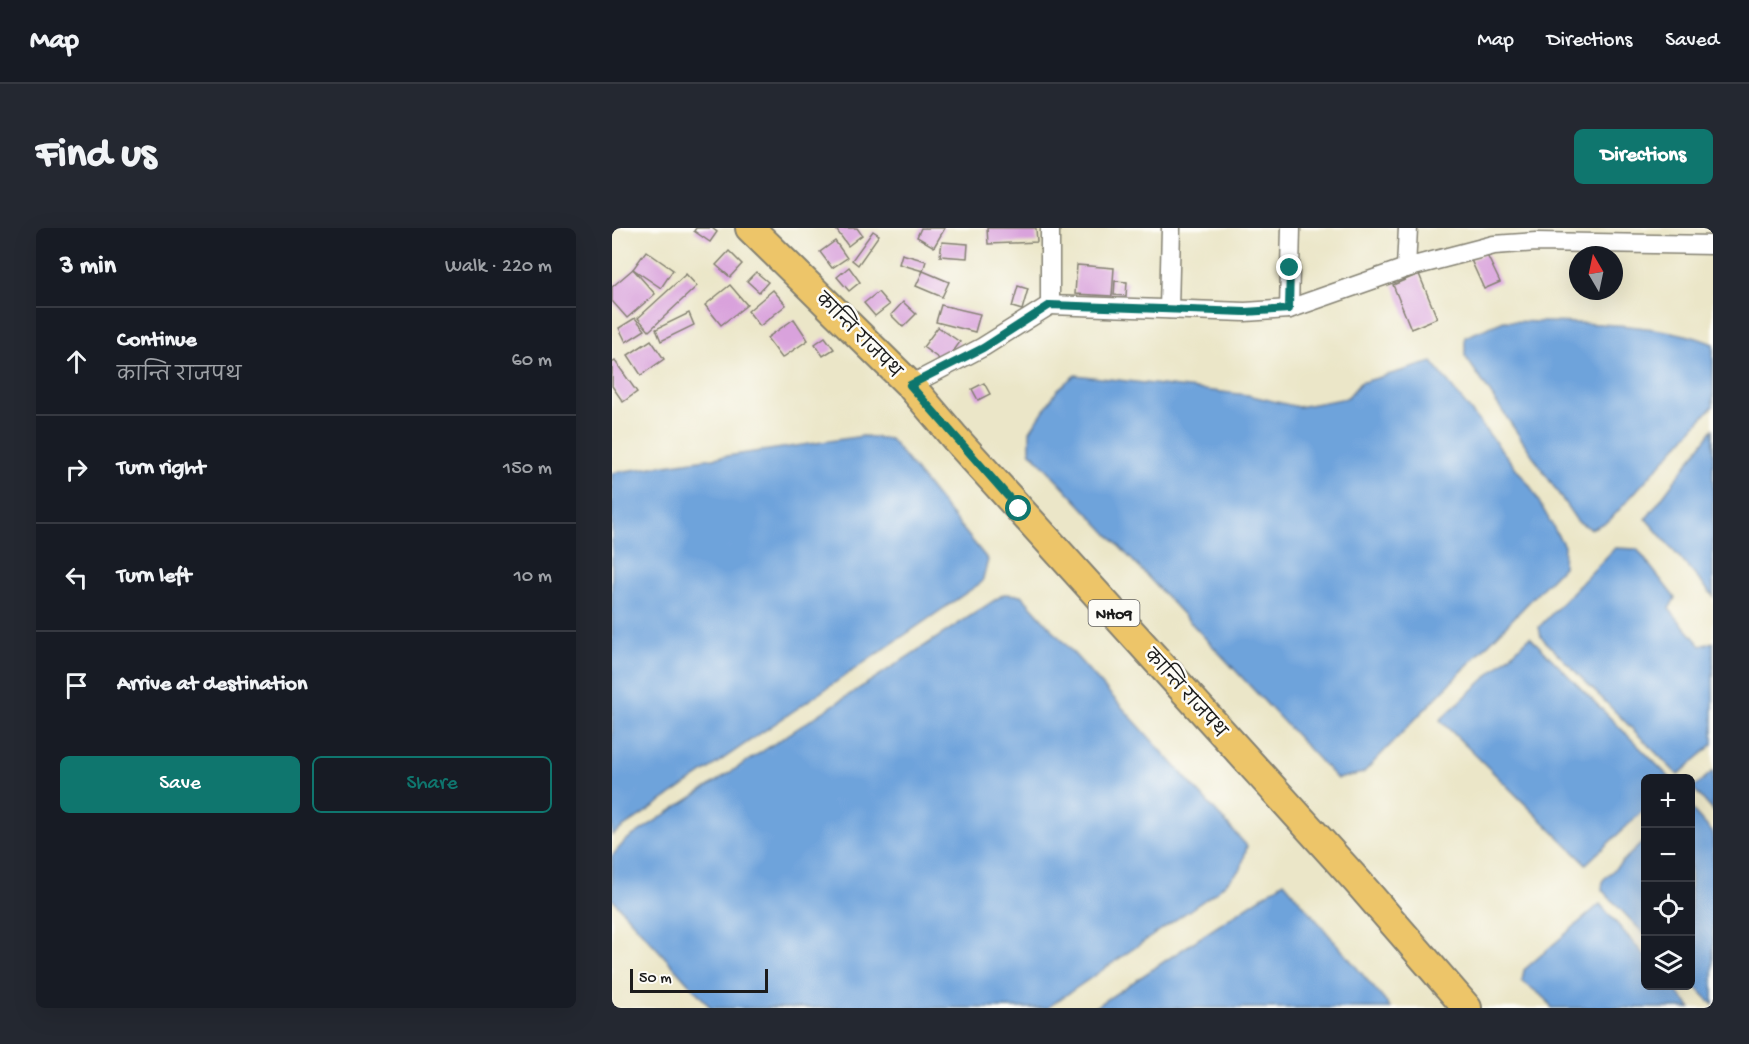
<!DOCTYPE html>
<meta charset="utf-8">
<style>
:root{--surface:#171b24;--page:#242831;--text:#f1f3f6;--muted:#9ea1a6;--line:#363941;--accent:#0f766e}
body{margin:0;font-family:"Gochi Hand","Playpen Sans Deva",sans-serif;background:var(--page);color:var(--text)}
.controls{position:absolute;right:18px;bottom:18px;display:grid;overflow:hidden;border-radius:9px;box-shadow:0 6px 24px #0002}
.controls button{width:54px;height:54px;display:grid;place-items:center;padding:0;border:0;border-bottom:2px solid var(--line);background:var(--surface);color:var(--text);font:30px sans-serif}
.compass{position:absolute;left:957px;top:18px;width:54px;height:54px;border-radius:50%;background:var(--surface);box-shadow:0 6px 24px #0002;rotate:351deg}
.scale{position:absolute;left:18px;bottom:15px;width:138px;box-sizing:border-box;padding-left:6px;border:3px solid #1c1c1c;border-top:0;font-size:16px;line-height:21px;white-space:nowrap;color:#1c1c1c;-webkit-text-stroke:4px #fdfcf7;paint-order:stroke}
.stop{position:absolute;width:18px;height:18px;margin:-14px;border:4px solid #0f766e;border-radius:50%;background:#fff}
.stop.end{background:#0f766e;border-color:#fff;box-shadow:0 2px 6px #0008}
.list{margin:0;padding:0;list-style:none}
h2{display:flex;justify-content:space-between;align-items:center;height:78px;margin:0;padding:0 24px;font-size:26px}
h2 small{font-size:20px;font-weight:400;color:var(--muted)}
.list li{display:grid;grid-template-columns:39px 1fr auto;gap:18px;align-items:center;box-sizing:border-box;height:108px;padding:0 24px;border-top:2px solid var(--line)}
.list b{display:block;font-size:22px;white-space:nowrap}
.list p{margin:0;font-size:20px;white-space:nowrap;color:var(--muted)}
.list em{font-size:20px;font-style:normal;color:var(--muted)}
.actions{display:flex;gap:12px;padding:18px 24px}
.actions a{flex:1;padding:14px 0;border:2px solid var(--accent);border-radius:9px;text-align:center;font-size:21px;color:var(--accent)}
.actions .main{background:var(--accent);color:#fff}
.icon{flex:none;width:33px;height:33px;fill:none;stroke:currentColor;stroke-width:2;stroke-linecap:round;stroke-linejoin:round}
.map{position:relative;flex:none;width:1101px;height:780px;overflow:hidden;border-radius:9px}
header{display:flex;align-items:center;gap:36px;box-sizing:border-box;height:84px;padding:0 30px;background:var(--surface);border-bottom:2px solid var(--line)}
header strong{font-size:28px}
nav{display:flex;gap:33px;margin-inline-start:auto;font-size:21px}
.intro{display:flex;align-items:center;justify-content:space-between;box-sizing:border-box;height:144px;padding:0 36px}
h1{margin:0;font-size:42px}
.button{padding:15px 27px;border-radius:9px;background:var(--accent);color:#fff;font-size:21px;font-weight:700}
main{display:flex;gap:36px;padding:0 36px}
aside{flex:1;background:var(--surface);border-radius:9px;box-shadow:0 6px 24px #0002}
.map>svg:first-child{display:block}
</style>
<header>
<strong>Map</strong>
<nav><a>Map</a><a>Directions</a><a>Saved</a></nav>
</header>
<div class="intro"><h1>Find us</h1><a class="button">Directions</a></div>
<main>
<aside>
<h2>3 min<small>Walk · 220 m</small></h2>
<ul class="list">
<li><svg class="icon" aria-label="ahead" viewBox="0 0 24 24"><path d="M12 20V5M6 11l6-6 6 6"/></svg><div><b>Continue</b><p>कान्ति राजपथ</p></div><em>60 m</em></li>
<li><svg class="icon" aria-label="right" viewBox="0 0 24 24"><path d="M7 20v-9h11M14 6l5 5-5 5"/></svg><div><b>Turn right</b></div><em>150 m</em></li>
<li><svg class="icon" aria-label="left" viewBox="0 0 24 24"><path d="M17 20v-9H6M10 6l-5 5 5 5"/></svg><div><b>Turn left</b></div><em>10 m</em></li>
<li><svg class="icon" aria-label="arrive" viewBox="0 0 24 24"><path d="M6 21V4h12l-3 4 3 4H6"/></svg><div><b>Arrive at destination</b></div></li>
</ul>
<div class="actions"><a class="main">Save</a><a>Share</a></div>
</aside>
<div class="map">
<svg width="1101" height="780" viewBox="0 0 1101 780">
<rect width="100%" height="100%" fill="#fdfcf7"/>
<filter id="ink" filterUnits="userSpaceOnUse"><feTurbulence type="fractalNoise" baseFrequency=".0167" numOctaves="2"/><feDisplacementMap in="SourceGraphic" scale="12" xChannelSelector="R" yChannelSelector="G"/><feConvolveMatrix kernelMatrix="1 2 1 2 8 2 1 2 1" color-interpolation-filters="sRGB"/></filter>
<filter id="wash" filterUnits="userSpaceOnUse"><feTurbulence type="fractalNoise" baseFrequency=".008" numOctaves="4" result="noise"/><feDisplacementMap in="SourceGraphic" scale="24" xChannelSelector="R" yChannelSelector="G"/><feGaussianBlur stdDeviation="1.35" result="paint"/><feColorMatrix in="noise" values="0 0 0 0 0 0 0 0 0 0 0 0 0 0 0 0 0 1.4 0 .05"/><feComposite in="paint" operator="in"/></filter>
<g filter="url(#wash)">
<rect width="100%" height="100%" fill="#ebe6c8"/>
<!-- water -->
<g fill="#6ea3db" stroke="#45607c" stroke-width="1.5">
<path d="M 892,93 C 951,95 1048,93 1101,116 L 1101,178 L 997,293 L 979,301 L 965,293 L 853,128 L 853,109 Z"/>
<polygon points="820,134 918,258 952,318 951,339 751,545 725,551 418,223 418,203 446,161 463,147 636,167 686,179 735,170 748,155"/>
<polygon points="1101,201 1101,368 1034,291"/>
<polygon points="251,208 278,211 376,332 370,354 0,607 0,245"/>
<polygon points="1003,320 1025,321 1063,370 1057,381 1089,418 1101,414 1101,516 1066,547 929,409 927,399"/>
<polygon points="392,366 409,367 635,618 629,641 604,664 435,780 99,780 0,671 0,628 14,612"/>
<polygon points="918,409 1058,550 1034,550 1033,581 974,636 828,492"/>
<polygon points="1101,543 1101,583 1081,560"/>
<polygon points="1078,579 1101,605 1101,777 1079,754"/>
<polygon points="1033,612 1033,707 990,662 991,652"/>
<polygon points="672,654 779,780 482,780"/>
<polygon points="988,676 1033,728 1034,758 1060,758 1079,780 940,780 934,771 910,753 912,742"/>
</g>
<g id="blocks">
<!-- building -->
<g fill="#d9a2dc">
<polygon points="84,0 100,0 105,4 98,14 82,3"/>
<polygon points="223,0 245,0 250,7 236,18"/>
<polygon points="309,0 333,0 322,19 305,9"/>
<polygon points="375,0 424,0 425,14 376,16"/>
<polygon points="261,3 267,7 246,37 240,32"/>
<polygon points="223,13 235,30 220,40 208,24"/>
<polygon points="330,14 356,16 355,30 328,28"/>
<polygon points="34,23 61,42 49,60 21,41"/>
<polygon points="117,23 130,36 118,49 104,37"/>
<polygon points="874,25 888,54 872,61 859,32"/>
<polygon points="290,26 314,33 311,43 287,36"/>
<polygon points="465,37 502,40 500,68 463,66"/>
<polygon points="237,39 248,54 237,63 225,49"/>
<polygon points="21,41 43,66 15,90 0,73 0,59"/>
<polygon points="311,43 337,54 330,69 304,58"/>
<polygon points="144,44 156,54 147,64 135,53"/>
<polygon points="74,46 85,58 37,103 26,90"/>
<polygon points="807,46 825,90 799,101 781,57"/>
<polygon points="503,53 515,54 514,68 502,67"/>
<polygon points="118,57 135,77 109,97 93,77"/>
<polygon points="406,58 416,61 410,82 400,79"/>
<polygon points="161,62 174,77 148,98 136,83"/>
<polygon points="266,64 277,77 263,88 252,75"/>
<polygon points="291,74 304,86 291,99 279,87"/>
<polygon points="329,77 368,86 363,104 324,94"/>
<polygon points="77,85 82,97 49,113 44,101"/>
<polygon points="23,90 33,102 14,114 7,100"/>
<polygon points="182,91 196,112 170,130 155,110"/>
<polygon points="326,99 348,114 333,135 311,119"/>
<polygon points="213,109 222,121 211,128 203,116"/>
<polygon points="39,112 52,131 29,147 16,127"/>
<polygon points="3,133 25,164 11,174 0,158 0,135"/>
<polygon points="372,155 378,166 366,172 360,161"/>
</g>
</g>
</g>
<g filter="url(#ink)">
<use href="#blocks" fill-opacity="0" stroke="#848172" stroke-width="1.5"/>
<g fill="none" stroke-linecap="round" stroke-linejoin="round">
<!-- street casing -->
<g stroke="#848172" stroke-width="21">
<g id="street">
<polyline points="438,0 438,77 633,84 677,81 794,40"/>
<polyline points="796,0 794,40 882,17 924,14 1101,17"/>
<polyline points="557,81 559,0"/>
<polyline points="677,81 679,0"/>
<polyline points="298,157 371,119 438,77"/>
</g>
</g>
<!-- primary casing -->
<g stroke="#848172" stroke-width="32">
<polyline id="primary" points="138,0 298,157 343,210 745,653 855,780"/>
</g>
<!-- street -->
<use href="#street" stroke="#fff" stroke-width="18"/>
<!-- primary -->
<use href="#primary" stroke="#edc569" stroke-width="28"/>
</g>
</g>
<g fill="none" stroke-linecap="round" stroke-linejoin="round" filter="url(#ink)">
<!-- route -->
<polyline stroke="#0f766e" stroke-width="8" points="407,281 298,157 371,120 438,77 633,84 677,81 678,40"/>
</g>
<g text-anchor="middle" stroke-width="5" stroke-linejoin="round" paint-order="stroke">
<!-- shield labels -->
<rect fill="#fdfcf7" stroke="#605f5e" stroke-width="1.5" x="476.5" y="372" width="51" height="26" rx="4.5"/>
<g font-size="16" font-weight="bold" fill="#1c1c1c">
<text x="502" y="391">NH09</text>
</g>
<!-- street labels -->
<g font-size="18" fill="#1c1c1c" stroke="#fdfcf7">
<text transform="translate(247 107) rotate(45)" y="6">कान्ति राजपथ</text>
<text transform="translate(574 465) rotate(48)" y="6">कान्ति राजपथ</text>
</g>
</g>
</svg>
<div class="controls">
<button>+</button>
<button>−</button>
<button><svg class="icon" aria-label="locate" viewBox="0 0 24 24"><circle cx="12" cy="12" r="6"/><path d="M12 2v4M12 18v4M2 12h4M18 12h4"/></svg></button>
<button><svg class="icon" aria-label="layers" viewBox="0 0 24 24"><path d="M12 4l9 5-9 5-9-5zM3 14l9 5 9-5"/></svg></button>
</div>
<svg class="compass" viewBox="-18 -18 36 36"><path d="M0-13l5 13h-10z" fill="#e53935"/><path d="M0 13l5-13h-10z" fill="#9ea1a6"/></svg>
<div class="scale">50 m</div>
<div class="stop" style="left:407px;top:281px"></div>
<div class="stop end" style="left:678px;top:40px"></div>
</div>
</main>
